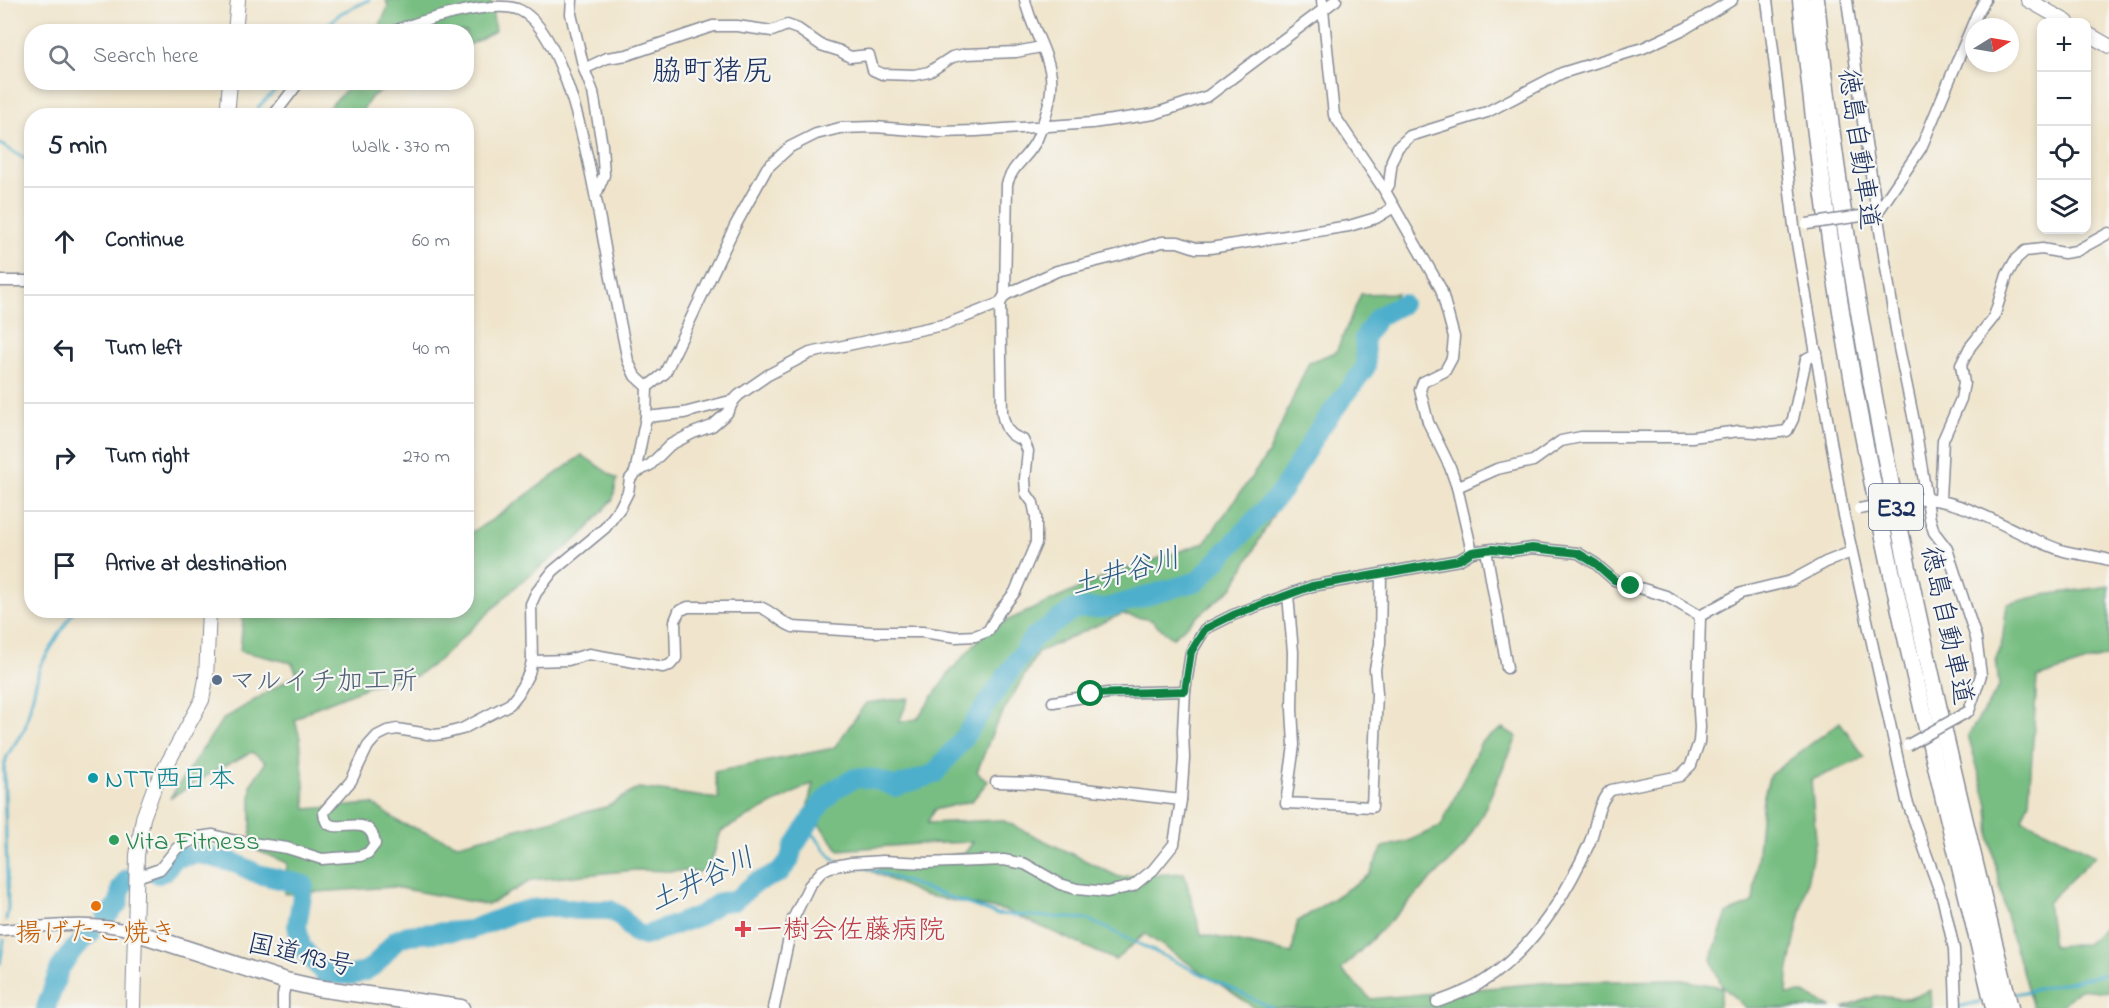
<!DOCTYPE html>
<meta charset="utf-8">
<style>
:root{--surface:#fff;--page:#f2f2f3;--text:#1f2937;--muted:#747a83;--line:#e0e1e3}
body{margin:0;font-family:"Indie Flower","Klee One",sans-serif;background:var(--page);color:var(--text)}
.controls{position:absolute;right:18px;top:18px;display:grid;overflow:hidden;border-radius:12px;box-shadow:0 3px 9px #0003}
.controls button{width:54px;height:54px;display:grid;place-items:center;padding:0;border:0;border-bottom:2px solid var(--line);background:var(--surface);color:var(--text);font:30px sans-serif}
.compass{position:absolute;left:1965px;top:18px;width:54px;height:54px;border-radius:50%;background:var(--surface);box-shadow:0 3px 9px #0003;rotate:79deg}
.stop{position:absolute;width:18px;height:18px;margin:-14px;border:4px solid #0b8043;border-radius:50%;background:#fff}
.stop.end{background:#0b8043;border-color:#fff;box-shadow:0 2px 6px #0008}
.list{margin:0;padding:0;list-style:none}
h2{display:flex;justify-content:space-between;align-items:center;height:78px;margin:0;padding:0 24px;font-size:26px}
h2 small{font-size:20px;font-weight:400;color:var(--muted)}
.list li{display:grid;grid-template-columns:39px 1fr auto;gap:18px;align-items:center;box-sizing:border-box;height:108px;padding:0 24px;border-top:2px solid var(--line)}
.list b{display:block;font-size:22px;white-space:nowrap}
.list em{font-size:20px;font-style:normal;color:var(--muted)}
.icon{flex:none;width:33px;height:33px;fill:none;stroke:currentColor;stroke-width:2;stroke-linecap:round;stroke-linejoin:round}
.map{position:relative;flex:none;width:2109px;height:1008px;overflow:hidden}
.search{position:absolute;background:var(--surface);box-shadow:0 3px 9px #0003;left:24px;top:24px;width:450px;height:66px;display:flex;align-items:center;gap:15px;box-sizing:border-box;padding:0 21px;border-radius:24px;color:var(--muted);font-size:22px}
.panel{position:absolute;background:var(--surface);box-shadow:0 3px 9px #0003;left:24px;top:108px;width:450px;height:510px;border-radius:24px}
.map>svg:first-child{display:block}
</style>
<div class="map">
<svg width="2109" height="1008" viewBox="0 0 2109 1008">
<rect width="100%" height="100%" fill="#f6f6f2"/>
<filter id="ink" filterUnits="userSpaceOnUse"><feTurbulence type="fractalNoise" baseFrequency=".0167" numOctaves="2"/><feDisplacementMap in="SourceGraphic" scale="12" xChannelSelector="R" yChannelSelector="G"/><feConvolveMatrix kernelMatrix="1 2 1 2 8 2 1 2 1" color-interpolation-filters="sRGB"/></filter>
<filter id="wash" filterUnits="userSpaceOnUse"><feTurbulence type="fractalNoise" baseFrequency=".008" numOctaves="4" result="noise"/><feDisplacementMap in="SourceGraphic" scale="24" xChannelSelector="R" yChannelSelector="G"/><feGaussianBlur stdDeviation="1.35" result="paint"/><feColorMatrix in="noise" values="0 0 0 0 0 0 0 0 0 0 0 0 0 0 0 0 0 1.4 0 .05"/><feComposite in="paint" operator="in"/></filter>
<g filter="url(#wash)">
<rect width="100%" height="100%" fill="#f0e5cc"/>
<!-- forest -->
<g fill="#78be82" stroke="#4a7670" stroke-width="1.5">
<polygon points="386,0 491,0 495,31 467,46 466,32 377,32 388,7"/>
<polygon points="353,83 397,83 372,96 359,115 321,115"/>
<polygon points="1397,293 1233,587 1172,638 1151,620 1122,614 1038,652 995,726 977,772 988,781 972,801 934,810 927,823 1002,820 1119,877 1184,873 1201,934 1292,953 1297,922 1369,875 1383,847 1406,842 1441,826 1481,742 1503,728 1517,737 1482,815 1463,848 1341,970 1371,999 1551,982 1682,980 1722,987 1711,959 1727,913 1753,903 1763,799 1770,775 1840,722 1865,758 1811,780 1816,839 1788,973 1787,994 1804,993 1832,1008 1746,1008 1723,987 1718,1008 1255,1008 1145,934 1115,960 1007,911 923,895 869,870 965,853 973,842 917,844 839,850 807,809 813,783 721,831 708,872 636,870 532,880 488,905 394,887 285,894 287,863 251,848 251,784 266,762 252,752 218,769 170,798 222,720 297,674 292,663 240,651 244,611 466,610 467,535 492,520 582,455 617,479 613,499 582,535 521,582 439,660 416,676 372,685 312,709 295,720 300,738 306,809 373,804 401,823 458,844 606,807 639,788 719,799 714,772 834,748 866,703 909,698 899,722 917,719 950,672 988,629 1112,574 1204,543 1268,454 1309,362 1336,352 1361,294"/>
<polygon points="2109,586 2109,655 2037,678 2029,801 2022,819 2096,855 2047,903 2053,946 2087,944 2109,923 2109,992 2079,989 2060,1008 2033,1008 2008,924 1990,840 1988,805 1968,735 1999,687 1996,658 2002,642 2007,604 2043,595"/>
<polygon points="1931,990 1932,1008 1843,1008 1876,996 1908,999"/>
</g>
<g fill="none" stroke-linecap="round" stroke-linejoin="round">
<!-- stream -->
<g stroke="#4dafcc" stroke-width="3">
<polyline points="320,32 341,13 369,0"/>
<polyline points="255,116 259,106 284,82"/>
<polyline points="0,144 32,163"/>
<path d="M 807,827 C 819,838 824,853 838,862"/>
<polyline points="862,866 996,914 1087,919 1272,1008"/>
<polyline points="6,920 8,908 4,768 7,756 25,728 40,666 74,610"/>
<polyline points="0,964 4,940"/>
<polyline points="2011,995 2109,973"/>
<polyline points="1958,1007 1987,1000"/>
</g>
<!-- river -->
<g stroke="#4dafcc" stroke-width="20">
<polyline points="158,874 165,871 175,858 200,854 235,863 258,874 304,885 297,925 301,946 324,974 353,975 365,971 375,965 396,940 408,935 470,930 511,914 531,909 555,907 578,910 610,910 620,916 635,933 644,936 699,916 720,902 734,901 755,883 779,873 789,861 793,848 820,805 835,789 855,778 875,779 895,787 934,774 959,744 1033,638 1074,609 1106,608 1198,581 1282,491 1318,431 1366,367 1364,338 1378,317 1402,304"/>
<polyline points="106,917 119,903 121,888 127,879 133,880"/>
<polyline points="46,1008 60,968 72,951 90,934"/>
</g>
</g>
</g>
<g filter="url(#ink)">
<g fill="none" stroke-linecap="round" stroke-linejoin="round">
<!-- minor casing -->
<g stroke="#868a95" stroke-width="13">
<g id="minor">
<polyline points="572,0 571,14 584,69 593,92 602,145 604,175 597,192"/>
<polyline points="1322,0 1334,115 1385,191 1441,289 1454,337 1452,358 1445,371 1423,382 1420,390 1428,422 1450,467 1457,487 1472,552"/>
<polyline points="1767,0 1794,226 1843,511 1907,801 1943,900 1954,949 1956,1008"/>
<polyline points="1847,0 1866,144 1899,348 1915,426 1930,519 1934,532 1947,549 1976,638 1981,675 1969,711"/>
<path d="M 392,32 C 419,21 490,0 517,9 C 571,29 596,201 606,253 C 613,289 621,325 628,361 L 635,376 L 647,387 L 646,417 L 635,473"/>
<polyline points="584,69 607,58 627,55 713,26 737,26 772,31 787,25 798,29 821,45 840,51 850,57 869,55 873,70 882,74 914,75 929,72 952,57 966,54 1016,52 1041,47"/>
<polyline points="273,116 299,82"/>
<polyline points="1385,191 1389,185 1392,160 1398,147 1410,136 1487,112 1562,73 1643,48 1686,28 1732,0"/>
<polyline points="1861,216 1877,213 1921,148 1977,14 1985,0"/>
<polyline points="0,281 32,281"/>
<polyline points="1005,295 1057,271 1117,256 1162,242 1178,242 1196,248 1210,248 1349,226 1376,218 1394,207"/>
<polyline points="647,387 665,373 735,226 767,168 790,147 816,134 840,128 874,127 941,132 976,131 1092,123 1154,114 1208,96 1336,0"/>
<polyline points="646,417 684,413 734,400"/>
<polyline points="1457,487 1497,469 1533,461 1561,441 1581,437 1692,437 1739,431 1772,433 1787,431 1793,419 1806,359 1817,353"/>
<path d="M 1913,499 C 1963,495 2015,536 2064,551 C 2079,555 2094,555 2109,560"/>
<polyline points="1940,499 1943,440 1961,399 1964,383 1961,365 1970,347 1994,317 2007,275 2016,259 2025,251 2042,249 2064,253 2076,251 2109,233"/>
<polyline points="1486,550 1507,668"/>
<polyline points="1288,595 1293,652 1292,709 1294,745 1286,803 1372,807 1377,693 1375,669 1380,644 1381,575"/>
<polyline points="1700,616 1741,593 1791,581 1826,562 1851,552"/>
<path d="M 532,661 L 568,660 L 589,654 L 663,667 L 670,665 L 676,658 L 675,621 L 679,611 L 688,607 L 760,607 C 773,612 780,622 793,627 L 873,632 L 922,632 L 956,637 L 975,636 L 988,631 L 999,612 L 1015,592 L 1036,543 L 1036,517 L 1033,503 L 1026,493 L 1025,479 L 1028,451 L 1023,440 C 1008,435 1005,428 1002,413 L 1000,303"/>
<polyline points="1053,702 1108,693 1185,691"/>
<polyline points="996,782 1032,783 1181,800"/>
<path d="M 137,877 L 160,869 L 177,848 L 199,837 L 213,835 L 231,840 L 287,848 L 322,859 L 360,856 L 368,853 L 375,844 C 370,805 325,845 324,812 L 351,781 L 368,746 L 377,736 L 387,731 L 397,729 L 434,735 L 443,734 L 462,729 L 510,704 L 518,694 L 529,673 L 532,661 L 531,604 L 536,593 L 553,571 L 605,528 L 620,508 L 628,492 L 630,479 L 635,473 L 650,465 L 670,445 L 693,433 L 712,426 L 727,413 L 734,400 L 739,395 L 768,375 L 810,353 L 947,324 L 1000,303 L 1005,295 L 1007,184 C 1012,165 1029,157 1037,139 C 1045,120 1055,91 1050,70 C 1045,46 1030,25 1025,0"/>
<path d="M 0,930 C 44,927 91,919 134,932"/>
<path d="M 1437,1002 C 1451,997 1466,992 1479,984 C 1529,954 1565,897 1589,844 C 1597,826 1596,803 1611,790 L 1680,776 L 1691,765 L 1699,742 L 1700,727 L 1698,695 L 1700,616"/>
<polyline points="283,1008 283,995 286,981"/>
<polyline points="774,1008 793,919 809,886 822,871 830,867 851,863 883,861 926,863 1004,860 1025,864 1060,884 1077,889 1107,892 1133,886 1153,870 1174,844 1181,800 1184,758 1183,731 1185,691 1191,652 1205,629 1233,615 1312,586 1459,560 1472,552 1493,549 1512,551 1532,548 1578,553 1596,564 1614,580 1666,596 1700,616"/>
</g>
</g>
<!-- major casing -->
<g stroke="#868a95" stroke-width="16">
<g id="major">
<polyline points="2028,0 2067,22"/>
<polyline points="235,32 238,0"/>
<polyline points="2086,33 2109,46"/>
<polyline points="227,116 230,82"/>
<polyline points="133,1008 137,855 143,818 154,788 202,700 206,679 209,610"/>
</g>
</g>
<!-- highway casing -->
<g stroke="#868a95" stroke-width="19">
<g id="highway">
<path d="M 1801,0 C 1815,139 1833,277 1859,414 C 1897,613 1947,811 1994,1008"/>
<path d="M 1816,0 C 1851,341 1928,676 2010,1008"/>
<polyline points="134,932 286,981 317,988 461,1008"/>
</g>
</g>
<!-- minor -->
<use href="#minor" stroke="#fff" stroke-width="10"/>
<!-- major -->
<use href="#major" stroke="#fff" stroke-width="14"/>
<!-- highway -->
<use href="#highway" stroke="#fff" stroke-width="16"/>
<!-- minor-bridge casing -->
<g stroke="#868a95" stroke-width="13" stroke-linecap="butt">
<g id="minor-bridge">
<polyline points="1807,224 1861,216"/>
<polyline points="1859,509 1913,499"/>
<polyline points="1908,745 1969,711"/>
</g>
</g>
<!-- minor-bridge -->
<use href="#minor-bridge" stroke="#fff" stroke-width="10"/>
</g>
</g>
<g fill="none" stroke-linecap="round" stroke-linejoin="round" filter="url(#ink)">
<!-- route -->
<polyline stroke="#0b8043" stroke-width="8" points="1091,694 1185,691 1191,652 1205,629 1233,615 1312,586 1459,560 1472,552 1493,549 1512,551 1532,548 1578,553 1596,564 1614,580 1631,586"/>
</g>
<!-- markers -->
<circle fill="#5c6f8a" stroke="#f6f6f2" stroke-width="2" cx="217" cy="680" r="6"/>
<circle fill="#0f9aa8" stroke="#f6f6f2" stroke-width="2" cx="93" cy="778" r="6"/>
<circle fill="#2e9e5b" stroke="#f6f6f2" stroke-width="2" cx="114" cy="840" r="6"/>
<circle fill="#e8710a" stroke="#f6f6f2" stroke-width="2" cx="96" cy="906" r="6"/>
<path fill="#e0444e" stroke="#f6f6f2" stroke-width="2" d="M740 920h6v6h6v6h-6v6h-6v-6h-6v-6h6z"/>
<g text-anchor="middle" stroke-width="4.5" stroke-linejoin="round" paint-order="stroke">
<!-- shield labels -->
<rect fill="#f6f6f2" stroke="#5d6b8a" stroke-width="1.5" x="1869" y="484" width="54" height="46" rx="4.5"/>
<g font-size="26" font-weight="bold" fill="#1b2f5e">
<text x="1896" y="516">E32</text>
</g>
<!-- street labels -->
<g font-size="27" fill="#1b2f5e" stroke="#f6f6f2">
<text transform="translate(1860 149) rotate(82)" y="9">徳島自動車道</text>
<text transform="translate(1948 625) rotate(78)" y="9">徳島自動車道</text>
<text transform="translate(301 954) rotate(13)" y="9">国道193号</text>
</g>
<!-- service labels -->
<g font-size="27" fill="#4e5e75" stroke="#f6f6f2" text-anchor="start">
<text x="229" y="689">マルイチ加工所</text>
</g>
<!-- culture labels -->
<g font-size="27" fill="#0d838f" stroke="#f6f6f2" text-anchor="start">
<text x="105" y="787">NTT西日本</text>
</g>
<!-- leisure labels -->
<g font-size="27" fill="#27864d" stroke="#f6f6f2" text-anchor="start">
<text x="126" y="849">Vita Fitness</text>
</g>
<!-- health labels -->
<g font-size="27" fill="#be3a42" stroke="#f6f6f2" text-anchor="start">
<text x="756" y="938">一樹会佐藤病院</text>
</g>
<!-- food labels -->
<g font-size="27" fill="#c56008" stroke="#f6f6f2">
<text x="96" y="941">揚げたこ焼き</text>
</g>
<!-- water labels -->
<g font-size="28" font-style="italic" fill="#2c5c84" stroke="#f6f6f2">
<text transform="translate(1125 570) rotate(-15)" y="10">土井谷川</text>
<text transform="translate(701 878) rotate(-25)" y="10">土井谷川</text>
</g>
<!-- quarter labels -->
<g font-size="30" fill="#1b2f5e" stroke="#f6f6f2">
<text x="712" y="80">脇町猪尻</text>
</g>
</g>
</svg>
<div class="controls">
<button>+</button>
<button>−</button>
<button><svg class="icon" aria-label="locate" viewBox="0 0 24 24"><circle cx="12" cy="12" r="6"/><path d="M12 2v4M12 18v4M2 12h4M18 12h4"/></svg></button>
<button><svg class="icon" aria-label="layers" viewBox="0 0 24 24"><path d="M12 4l9 5-9 5-9-5zM3 14l9 5 9-5"/></svg></button>
</div>
<svg class="compass" viewBox="-18 -18 36 36"><path d="M0-13l5 13h-10z" fill="#e53935"/><path d="M0 13l5-13h-10z" fill="#747a83"/></svg>
<div class="stop" style="left:1091px;top:694px"></div>
<div class="stop end" style="left:1631px;top:586px"></div>
<div class="search"><svg class="icon" aria-label="search" viewBox="0 0 24 24"><circle cx="10" cy="10" r="6"/><path d="M15 15l6 6"/></svg>Search here</div>
<section class="panel">
<h2>5 min<small>Walk · 370 m</small></h2>
<ul class="list">
<li><svg class="icon" aria-label="ahead" viewBox="0 0 24 24"><path d="M12 20V5M6 11l6-6 6 6"/></svg><div><b>Continue</b></div><em>60 m</em></li>
<li><svg class="icon" aria-label="left" viewBox="0 0 24 24"><path d="M17 20v-9H6M10 6l-5 5 5 5"/></svg><div><b>Turn left</b></div><em>40 m</em></li>
<li><svg class="icon" aria-label="right" viewBox="0 0 24 24"><path d="M7 20v-9h11M14 6l5 5-5 5"/></svg><div><b>Turn right</b></div><em>270 m</em></li>
<li><svg class="icon" aria-label="arrive" viewBox="0 0 24 24"><path d="M6 21V4h12l-3 4 3 4H6"/></svg><div><b>Arrive at destination</b></div></li>
</ul>
</section>
</div>
